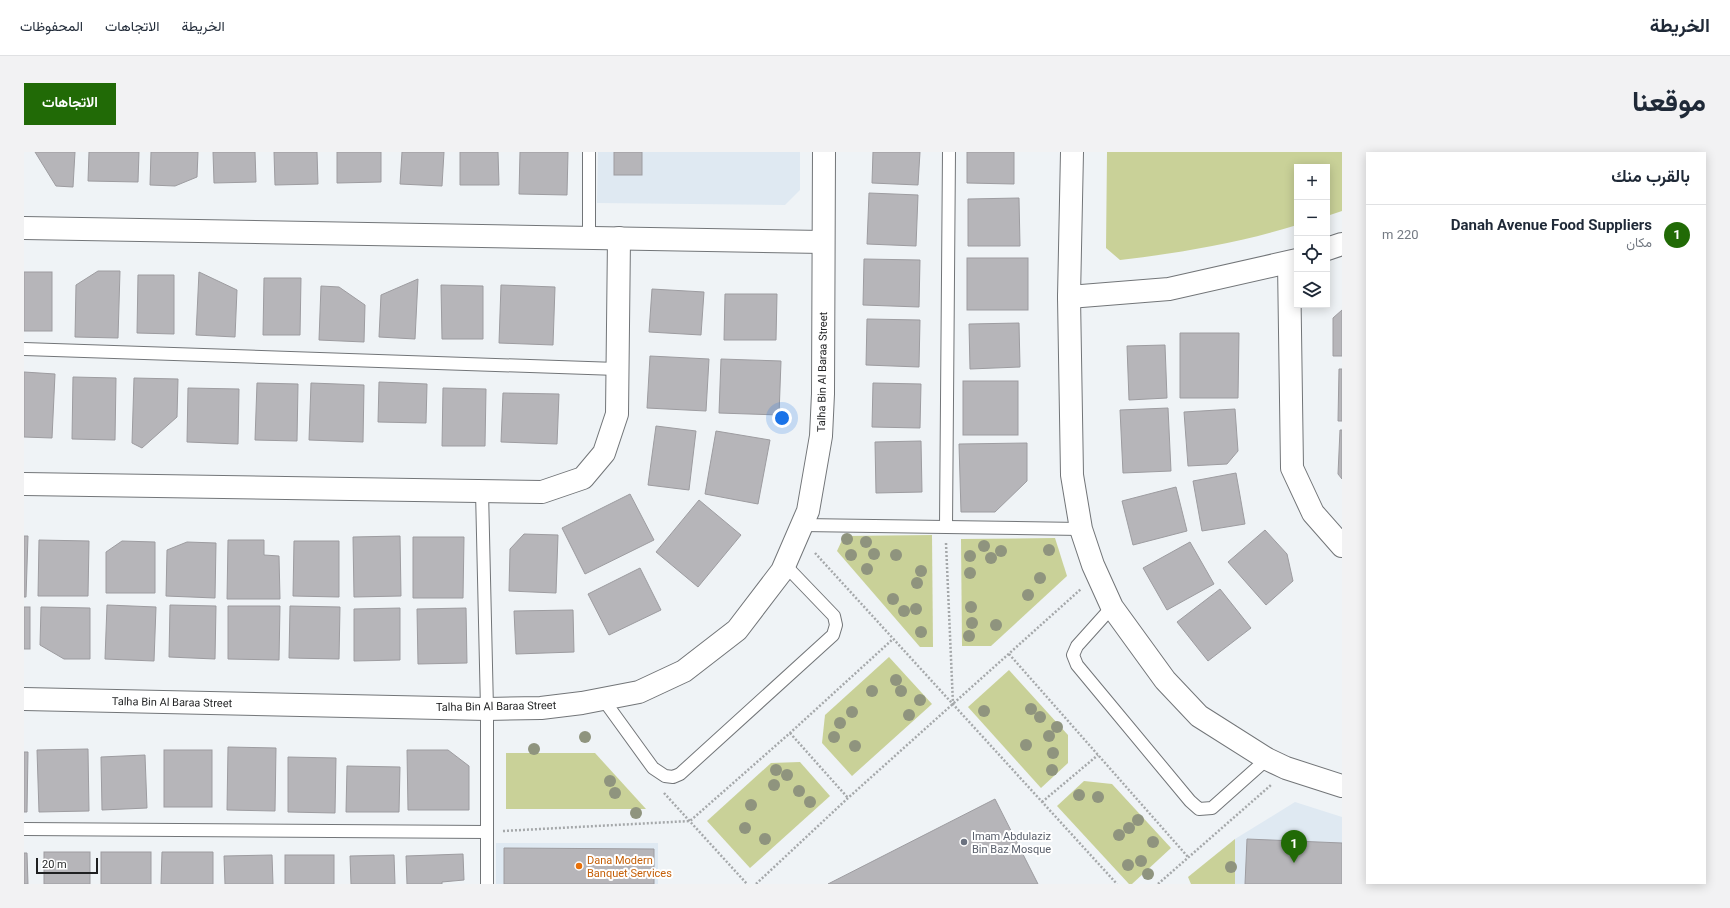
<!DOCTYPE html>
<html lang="ar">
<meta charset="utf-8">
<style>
:root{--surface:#fff;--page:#f2f2f3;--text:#1f2937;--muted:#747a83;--line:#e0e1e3;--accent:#216a06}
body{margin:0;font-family:Roboto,Vazirmatn,sans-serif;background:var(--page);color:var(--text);direction:rtl}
.controls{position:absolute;right:12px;top:12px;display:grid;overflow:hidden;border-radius:0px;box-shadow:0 2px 10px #0003}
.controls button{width:36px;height:36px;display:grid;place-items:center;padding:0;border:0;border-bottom:1px solid var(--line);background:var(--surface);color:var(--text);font:20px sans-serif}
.scale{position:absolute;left:12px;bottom:10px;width:62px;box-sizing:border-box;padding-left:4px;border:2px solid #1f2021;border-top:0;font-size:11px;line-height:14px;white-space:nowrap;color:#1f2021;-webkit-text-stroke:3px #fff;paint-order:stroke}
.you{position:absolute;left:758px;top:266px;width:14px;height:14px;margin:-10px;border:3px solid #fff;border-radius:50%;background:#1a73e8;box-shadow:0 0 0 6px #1a73e833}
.badge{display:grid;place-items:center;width:26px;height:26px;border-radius:50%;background:var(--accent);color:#fff;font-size:13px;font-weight:700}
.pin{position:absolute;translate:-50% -33px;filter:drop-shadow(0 1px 2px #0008)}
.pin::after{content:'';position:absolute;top:21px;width:14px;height:12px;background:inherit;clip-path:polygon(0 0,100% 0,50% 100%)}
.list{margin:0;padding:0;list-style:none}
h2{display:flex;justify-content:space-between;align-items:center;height:52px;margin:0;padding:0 16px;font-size:17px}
h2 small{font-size:13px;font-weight:400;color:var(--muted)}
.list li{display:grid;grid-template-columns:26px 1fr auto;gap:12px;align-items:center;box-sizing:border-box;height:60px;padding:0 16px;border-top:1px solid var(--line)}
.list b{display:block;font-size:15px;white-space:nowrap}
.list p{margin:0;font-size:13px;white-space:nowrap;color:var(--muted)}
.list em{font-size:13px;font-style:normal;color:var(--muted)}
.icon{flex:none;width:22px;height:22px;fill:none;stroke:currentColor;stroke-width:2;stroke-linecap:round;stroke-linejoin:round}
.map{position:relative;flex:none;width:1318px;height:732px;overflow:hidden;direction:ltr;border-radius:0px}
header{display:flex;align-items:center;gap:24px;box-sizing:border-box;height:56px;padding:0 20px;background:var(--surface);border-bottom:1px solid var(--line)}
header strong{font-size:19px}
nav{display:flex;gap:22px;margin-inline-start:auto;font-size:14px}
.intro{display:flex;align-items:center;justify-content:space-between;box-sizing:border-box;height:96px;padding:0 24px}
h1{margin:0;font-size:28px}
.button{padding:10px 18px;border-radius:0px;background:var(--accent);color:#fff;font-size:14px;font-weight:700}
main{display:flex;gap:24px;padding:0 24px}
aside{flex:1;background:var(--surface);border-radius:0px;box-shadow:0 2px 10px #0003}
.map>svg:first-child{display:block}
</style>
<header>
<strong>الخريطة</strong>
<nav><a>الخريطة</a><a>الاتجاهات</a><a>المحفوظات</a></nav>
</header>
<div class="intro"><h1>موقعنا</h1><a class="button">الاتجاهات</a></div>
<main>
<aside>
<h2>بالقرب منك<small></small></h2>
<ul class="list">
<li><span class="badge">1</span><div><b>Danah Avenue Food Suppliers</b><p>مكان</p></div><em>220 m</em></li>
</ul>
</aside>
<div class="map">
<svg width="1318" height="732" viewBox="0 0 1318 732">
<rect width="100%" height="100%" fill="#eff3f6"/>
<!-- built -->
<g fill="#dfe9f2">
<polygon points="574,0 776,0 776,38 761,53 573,51"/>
<polygon points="1271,650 1318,665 1318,732 1211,732 1211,687"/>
<rect x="472" y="691" width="162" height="41"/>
</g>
<!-- green -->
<g fill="#c9d198">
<path d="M 1083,0 L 1318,0 L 1318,59 L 1303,64 L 1303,15 L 1273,15 L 1273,73 C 1215,91 1156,101 1096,108 L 1082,96 Z"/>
<polygon points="908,383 909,495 896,495 813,399 820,384"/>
<polygon points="1031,386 1043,424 967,494 938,494 937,387"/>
<polygon points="865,505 908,552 828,624 798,591 801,563"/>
<polygon points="985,518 1044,583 1044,611 1017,636 944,555"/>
<polygon points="482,601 571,601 622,657 482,657"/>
<polygon points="776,610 806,644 726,716 683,669 747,611"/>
<polygon points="1060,629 1088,632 1147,696 1108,732 1105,732 1033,654"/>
<polygon points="1211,687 1211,732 1167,732 1164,725"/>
</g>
<!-- building -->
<g fill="#b6b5b9" stroke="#9d9ca0">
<polygon points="11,0 51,0 49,35 32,34"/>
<polygon points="65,0 115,0 114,30 64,29"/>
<polygon points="127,0 174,0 173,25 151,34 126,33"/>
<polygon points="189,0 231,0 232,30 190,31"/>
<polygon points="250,0 293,0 294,32 251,33"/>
<polygon points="313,0 357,0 357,30 313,31"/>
<polygon points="378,0 420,0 418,34 376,32"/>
<polygon points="436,0 474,0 475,33 436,33"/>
<polygon points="496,0 544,0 543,43 495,42"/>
<rect x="590" y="0" width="28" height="23"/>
<polygon points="849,0 896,0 894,33 848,31"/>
<polygon points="943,0 990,0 990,32 943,31"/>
<polygon points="845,41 894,43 892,94 843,92"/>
<polygon points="995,46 996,94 944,94 944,47"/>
<rect x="943" y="106" width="61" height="52"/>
<polygon points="840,107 896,108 895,155 839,153"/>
<polygon points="74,119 96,119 94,186 51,185 52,133"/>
<rect x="0" y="120" width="28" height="59"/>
<polygon points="175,120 213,138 211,185 172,183"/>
<polygon points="114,123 150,123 150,182 113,181"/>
<polygon points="240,126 277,126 276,183 239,183"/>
<polygon points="394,127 391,187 355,185 357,143"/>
<polygon points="417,133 459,134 459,187 418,187"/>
<polygon points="477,133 531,135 529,193 475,191"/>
<polygon points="297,134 315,135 341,153 340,190 295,188"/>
<polygon points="628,137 680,140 677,183 625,180"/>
<polygon points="701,142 753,142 752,188 700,188"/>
<polygon points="1318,158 1318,204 1309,204 1309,166"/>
<polygon points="843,167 896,168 895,215 842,213"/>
<polygon points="995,171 996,215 946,217 945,172"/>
<polygon points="1156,181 1215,181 1214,246 1156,246"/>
<polygon points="1141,193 1143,246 1105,248 1103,194"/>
<polygon points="626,204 685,207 682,259 623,256"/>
<polygon points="697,207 757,209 755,263 695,261"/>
<polygon points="1315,217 1318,217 1318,269 1314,269"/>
<polygon points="0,220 31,222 28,286 0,285"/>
<polygon points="49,225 92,226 91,288 48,287"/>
<polygon points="110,226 154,227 153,265 118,296 108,291"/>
<rect x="939" y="229" width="55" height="54"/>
<polygon points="355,230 403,232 402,271 354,270"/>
<polygon points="233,231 274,232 273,289 231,288"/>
<polygon points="287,231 340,233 339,290 285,288"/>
<polygon points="849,231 897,232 896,276 848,275"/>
<polygon points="164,236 215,237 214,292 163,290"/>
<polygon points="419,236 462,237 461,294 418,294"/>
<polygon points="479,241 535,242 533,292 477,290"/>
<polygon points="1144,256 1147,319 1099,321 1096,258"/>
<polygon points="1211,257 1214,299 1203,312 1164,314 1160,260"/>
<polygon points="632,274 672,279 665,338 624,333"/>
<polygon points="1316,278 1318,278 1318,327 1314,322"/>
<polygon points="692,279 746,288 734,352 681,342"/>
<polygon points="897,289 898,340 852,341 851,290"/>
<polygon points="1003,291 1003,329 971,360 937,360 935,292"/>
<polygon points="1212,321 1221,372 1178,379 1169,329"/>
<polygon points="1152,335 1163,379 1109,393 1098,349"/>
<polygon points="606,342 630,388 561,422 538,376"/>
<polygon points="675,348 717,383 674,435 632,400"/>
<polygon points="1241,378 1263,402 1269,429 1242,453 1204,410"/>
<polygon points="500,382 534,383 532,441 485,439 486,397"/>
<polygon points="0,384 4,384 2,445 0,445"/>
<polygon points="376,384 377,444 330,445 329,385"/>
<polygon points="389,385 440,385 439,446 389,446"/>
<polygon points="15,388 65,389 64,444 14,444"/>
<polygon points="204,388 240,388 240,403 255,404 256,447 203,447"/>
<polygon points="98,389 131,390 131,441 82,441 82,400"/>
<polygon points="270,389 315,389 315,445 269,444"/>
<polygon points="163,390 192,391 191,446 142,444 143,398"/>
<polygon points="1166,390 1190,432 1143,458 1119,416"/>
<polygon points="616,416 637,458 585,483 564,442"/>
<polygon points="1196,437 1227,476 1184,509 1153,470"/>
<polygon points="83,453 132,455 130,509 81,507"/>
<polygon points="146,453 192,454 191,507 145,505"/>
<polygon points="204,454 256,454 255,508 204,507"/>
<polygon points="266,454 316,455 315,507 265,506"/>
<rect x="0" y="455" width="6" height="42"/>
<polygon points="17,455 66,456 66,507 40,507 16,493"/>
<polygon points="376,456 376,508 330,509 330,457"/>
<polygon points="442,456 443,511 394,512 393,457"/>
<polygon points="549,458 550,500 492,502 490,459"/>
<polygon points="204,595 252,596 251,659 203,658"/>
<polygon points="64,597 65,659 15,660 13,598"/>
<rect x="140" y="598" width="48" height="57"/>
<polygon points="383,598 424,598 445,614 445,658 384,658"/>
<polygon points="0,600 4,600 3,660 0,660"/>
<polygon points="121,603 123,656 78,658 77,605"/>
<polygon points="264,605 312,606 311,661 264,660"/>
<polygon points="323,614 376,615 375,660 322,660"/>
<polygon points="971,647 1014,732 804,732"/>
<polygon points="1223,687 1318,691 1318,732 1221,732"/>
<polygon points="480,696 630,697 630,732 480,732"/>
<rect x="20" y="700" width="46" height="32"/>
<rect x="77" y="700" width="50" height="32"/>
<polygon points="138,700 189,700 189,732 137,732"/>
<polygon points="0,701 3,701 4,732 0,732"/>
<polygon points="439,702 440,728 418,730 418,732 383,732 382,704"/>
<polygon points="248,703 249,732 201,732 200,704"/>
<rect x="261" y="703" width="49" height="29"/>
<polygon points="370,703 371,732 327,732 326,704"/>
</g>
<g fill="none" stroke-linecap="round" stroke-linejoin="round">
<!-- lane casing -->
<g stroke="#727578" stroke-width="14">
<g id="lane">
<polyline points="565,0 565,85"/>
<polyline points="0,197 593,217"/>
<polyline points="458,339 463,557 463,732"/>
<polyline points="778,373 1057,377"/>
<polyline points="922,374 925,0"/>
<polyline points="1088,455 1053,494 1049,503 1053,513 1166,649 1175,657 1188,656 1243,607"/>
<polyline points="579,547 629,616 641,624 649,625 656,622 809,483 812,473 810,464 761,413"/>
<polyline points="0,677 463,680"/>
</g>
</g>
<!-- street casing -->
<g stroke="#727578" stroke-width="24">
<g id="street">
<polyline points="1048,0 1045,145 1048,323 1057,377 1069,413 1088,455 1141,528 1175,564 1243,607 1262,616 1318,634"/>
<polyline points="0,76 799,90"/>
<polyline points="1303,97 1318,92"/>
<polyline points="1265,111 1268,316 1289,361 1318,394"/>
<polyline points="1045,145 1145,137 1273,108"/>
<polyline points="0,332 518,340 559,326 580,301 593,262 595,86"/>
<polyline points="0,547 463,557 517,556 558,551 615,540 660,519 713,478 758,419 784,359 797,284 799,242 800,0"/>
</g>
</g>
<!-- path -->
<g stroke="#a5a8aa" stroke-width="2.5" stroke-dasharray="2 2" stroke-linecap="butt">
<polyline points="922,391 929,552"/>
<polyline points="791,401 1093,732"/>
<polyline points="985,502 1164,705"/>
<polyline points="766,581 824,646"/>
<polyline points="640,641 723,732"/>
<polyline points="1018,650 1074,603"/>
<polyline points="479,679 666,669 766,581 869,487"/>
<polyline points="732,732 824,646 1057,437"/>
<polyline points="1134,732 1247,633"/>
</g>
<!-- lane -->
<use href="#lane" stroke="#fff" stroke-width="12"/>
<!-- street -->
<use href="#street" stroke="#fff" stroke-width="22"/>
</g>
<!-- trees -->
<g fill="#8f947e">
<circle cx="823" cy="387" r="6"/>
<circle cx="842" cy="390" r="6"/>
<circle cx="960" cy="394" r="6"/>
<circle cx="1025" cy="398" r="6"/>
<circle cx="977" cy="399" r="6"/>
<circle cx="850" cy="402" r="6"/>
<circle cx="827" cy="403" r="6"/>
<circle cx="872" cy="403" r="6"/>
<circle cx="946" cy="404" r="6"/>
<circle cx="967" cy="406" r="6"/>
<circle cx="843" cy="417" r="6"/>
<circle cx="897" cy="419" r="6"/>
<circle cx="946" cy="421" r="6"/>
<circle cx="1016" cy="426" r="6"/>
<circle cx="893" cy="431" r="6"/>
<circle cx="1004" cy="443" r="6"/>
<circle cx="869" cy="447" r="6"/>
<circle cx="947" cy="455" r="6"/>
<circle cx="892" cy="457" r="6"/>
<circle cx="880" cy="459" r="6"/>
<circle cx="948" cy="471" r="6"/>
<circle cx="972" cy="473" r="6"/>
<circle cx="897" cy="480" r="6"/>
<circle cx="945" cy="484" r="6"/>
<circle cx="872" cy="528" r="6"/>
<circle cx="848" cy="539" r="6"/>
<circle cx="877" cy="539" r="6"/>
<circle cx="896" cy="548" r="6"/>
<circle cx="1007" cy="557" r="6"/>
<circle cx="960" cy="559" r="6"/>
<circle cx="828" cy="560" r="6"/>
<circle cx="885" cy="563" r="6"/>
<circle cx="1016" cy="565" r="6"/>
<circle cx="816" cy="571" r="6"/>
<circle cx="1033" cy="575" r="6"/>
<circle cx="1025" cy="584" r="6"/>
<circle cx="561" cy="585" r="6"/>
<circle cx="810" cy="585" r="6"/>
<circle cx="1002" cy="593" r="6"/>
<circle cx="831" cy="594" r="6"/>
<circle cx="510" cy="597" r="6"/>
<circle cx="1029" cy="601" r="6"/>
<circle cx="752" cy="618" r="6"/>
<circle cx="1028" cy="618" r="6"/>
<circle cx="763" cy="623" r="6"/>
<circle cx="586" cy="629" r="6"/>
<circle cx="750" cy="633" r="6"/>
<circle cx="775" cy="639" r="6"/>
<circle cx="591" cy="641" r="6"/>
<circle cx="1055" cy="643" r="6"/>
<circle cx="1074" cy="645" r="6"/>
<circle cx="786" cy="650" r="6"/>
<circle cx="727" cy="653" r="6"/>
<circle cx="612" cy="661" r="6"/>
<circle cx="1114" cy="668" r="6"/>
<circle cx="721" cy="676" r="6"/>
<circle cx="1105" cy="676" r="6"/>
<circle cx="1095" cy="683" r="6"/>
<circle cx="741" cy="687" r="6"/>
<circle cx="1129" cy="690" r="6"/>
<circle cx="1117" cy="709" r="6"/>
<circle cx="1104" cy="713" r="6"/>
<circle cx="1207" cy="715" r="6"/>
<circle cx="1124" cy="722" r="6"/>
</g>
<!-- markers -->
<circle fill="#6b7280" stroke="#fff" stroke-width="1.5" cx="940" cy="690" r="4"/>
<circle fill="#e8710a" stroke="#fff" stroke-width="1.5" cx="555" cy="714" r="4"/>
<g text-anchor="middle" stroke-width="4" stroke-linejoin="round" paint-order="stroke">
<!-- street labels -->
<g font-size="11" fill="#1f2021" stroke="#fff">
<text transform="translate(798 220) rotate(-89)" y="4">Talha Bin Al Baraa Street</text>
<text transform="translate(148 550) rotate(1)" y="4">Talha Bin Al Baraa Street</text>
<text transform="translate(472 554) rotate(-1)" y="4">Talha Bin Al Baraa Street</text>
</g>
<!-- worship labels -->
<g font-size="11" fill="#5b616d" stroke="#fff" text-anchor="start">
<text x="948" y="688">Imam Abdulaziz<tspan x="948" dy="13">Bin Baz Mosque</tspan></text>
</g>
<!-- food labels -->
<g font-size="11" fill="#c56008" stroke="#fff" text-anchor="start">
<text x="563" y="712">Dana Modern<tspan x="563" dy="13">Banquet Services</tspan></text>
</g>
</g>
</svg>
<div class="controls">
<button>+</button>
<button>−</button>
<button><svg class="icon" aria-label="locate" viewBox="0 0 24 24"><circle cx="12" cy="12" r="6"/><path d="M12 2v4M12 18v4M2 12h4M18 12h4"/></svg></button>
<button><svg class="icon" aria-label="layers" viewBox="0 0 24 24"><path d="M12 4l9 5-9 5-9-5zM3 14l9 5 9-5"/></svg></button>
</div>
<div class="scale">20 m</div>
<div class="you"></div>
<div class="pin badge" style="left:1270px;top:711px">1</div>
</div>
</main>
